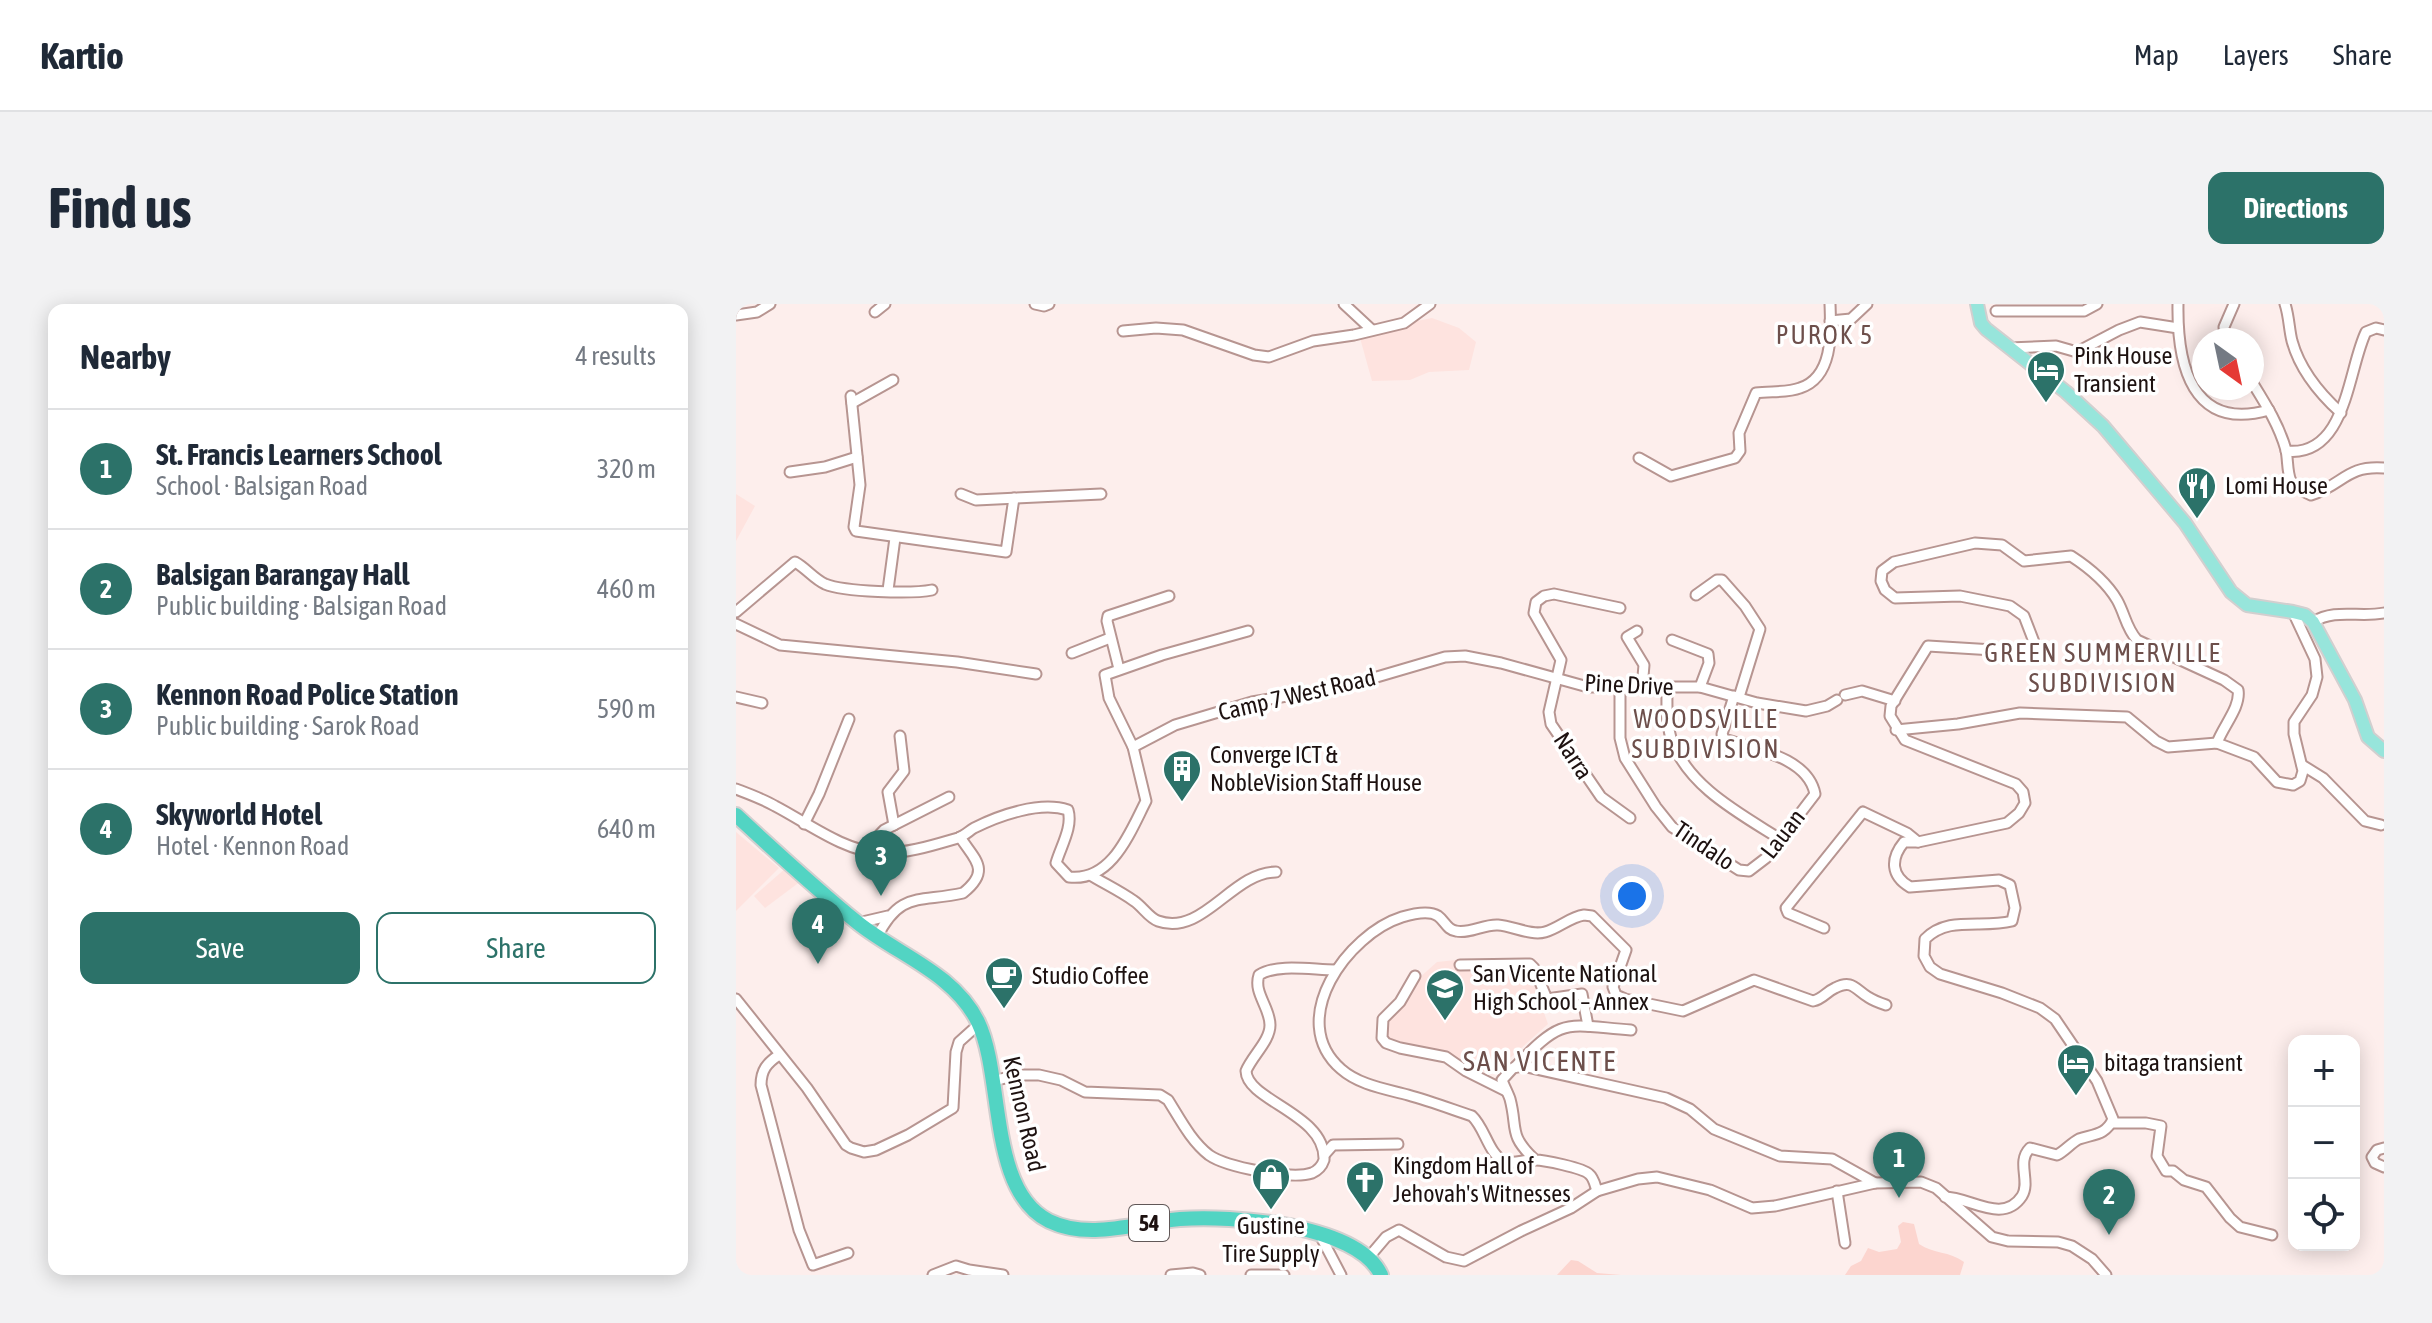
<!DOCTYPE html>
<meta charset="utf-8">
<style>
:root{--surface:#fff;--page:#f2f2f3;--text:#1f2937;--muted:#747a83;--line:#e0e1e3;--accent:#2c7269}
body{margin:0;font-family:"Asap Condensed",sans-serif;background:var(--page);color:var(--text)}
.controls{position:absolute;right:24px;bottom:24px;display:grid;overflow:hidden;border-radius:16px;box-shadow:0 4px 20px #0003}
.controls button{width:72px;height:72px;display:grid;place-items:center;padding:0;border:0;border-bottom:2px solid var(--line);background:var(--surface);color:var(--text);font:40px sans-serif}
.compass{position:absolute;left:1456px;top:24px;width:72px;height:72px;border-radius:50%;background:var(--surface);box-shadow:0 4px 20px #0003;rotate:147deg}
.you{position:absolute;left:896px;top:592px;width:28px;height:28px;margin:-20px;border:6px solid #fff;border-radius:50%;background:#1a73e8;box-shadow:0 0 0 12px #1a73e833}
.badge{display:grid;place-items:center;width:52px;height:52px;border-radius:50%;background:var(--accent);color:#fff;font-size:26px;font-weight:700}
.pin{position:absolute;translate:-50% -66px;filter:drop-shadow(0 2px 4px #0008)}
.pin::after{content:'';position:absolute;top:42px;width:28px;height:24px;background:inherit;clip-path:polygon(0 0,100% 0,50% 100%)}
.list{margin:0;padding:0;list-style:none}
h2{display:flex;justify-content:space-between;align-items:center;height:104px;margin:0;padding:0 32px;font-size:34px}
h2 small{font-size:26px;font-weight:400;color:var(--muted)}
.list li{display:grid;grid-template-columns:52px 1fr auto;gap:24px;align-items:center;box-sizing:border-box;height:120px;padding:0 32px;border-top:2px solid var(--line)}
.list b{display:block;font-size:30px;white-space:nowrap}
.list p{margin:0;font-size:26px;white-space:nowrap;color:var(--muted)}
.list em{font-size:26px;font-style:normal;color:var(--muted)}
.actions{display:flex;gap:16px;padding:24px 32px}
.actions a{flex:1;padding:18px 0;border:2px solid var(--accent);border-radius:16px;text-align:center;font-size:28px;color:var(--accent)}
.actions .main{background:var(--accent);color:#fff}
.icon{flex:none;width:44px;height:44px;fill:none;stroke:currentColor;stroke-width:2;stroke-linecap:round;stroke-linejoin:round}
.map{position:relative;flex:none;width:1648px;height:971px;overflow:hidden;border-radius:16px}
header{display:flex;align-items:center;gap:48px;box-sizing:border-box;height:112px;padding:0 40px;background:var(--surface);border-bottom:2px solid var(--line)}
header strong{font-size:38px}
nav{display:flex;gap:44px;margin-inline-start:auto;font-size:28px}
.intro{display:flex;align-items:center;justify-content:space-between;box-sizing:border-box;height:192px;padding:0 48px}
h1{margin:0;font-size:56px}
.button{padding:20px 36px;border-radius:16px;background:var(--accent);color:#fff;font-size:28px;font-weight:700}
main{display:flex;gap:48px;padding:0 48px}
aside{flex:1;background:var(--surface);border-radius:16px;box-shadow:0 4px 20px #0003}
.map>svg:first-child{display:block}
</style>
<header>
<strong>Kartio</strong>
<nav><a>Map</a><a>Layers</a><a>Share</a></nav>
</header>
<div class="intro"><h1>Find us</h1><a class="button">Directions</a></div>
<main>
<aside>
<h2>Nearby<small>4 results</small></h2>
<ul class="list">
<li><span class="badge">1</span><div><b>St. Francis Learners School</b><p>School · Balsigan Road</p></div><em>320 m</em></li>
<li><span class="badge">2</span><div><b>Balsigan Barangay Hall</b><p>Public building · Balsigan Road</p></div><em>460 m</em></li>
<li><span class="badge">3</span><div><b>Kennon Road Police Station</b><p>Public building · Sarok Road</p></div><em>590 m</em></li>
<li><span class="badge">4</span><div><b>Skyworld Hotel</b><p>Hotel · Kennon Road</p></div><em>640 m</em></li>
</ul>
<div class="actions"><a class="main">Save</a><a>Share</a></div>
</aside>
<div class="map">
<svg width="1648" height="971" viewBox="0 0 1648 971">
<rect width="100%" height="100%" fill="#fdeeec"/>
<!-- built -->
<g fill="#fee3df">
<polygon points="696,14 723,24 740,38 733,66 693,68 674,76 636,77 624,34 671,19"/>
<polygon points="0,190 19,202 0,237"/>
<polygon points="0,528 43,564 0,607"/>
<polygon points="50,564 65,577 29,604 18,592"/>
<polygon points="720,656 724,666 792,664 812,720 755,771 701,746 685,746 653,737 650,731 649,723 653,712 682,675 701,658"/>
</g>
<!-- green -->
<g fill="#fcd5cf">
<path d="M 1167,918 L 1178,920 L 1183,940 C 1198,950 1213,947 1228,958 L 1224,971 L 1109,971 L 1115,962 L 1125,957 L 1132,944 L 1143,948 L 1161,945 L 1165,938 L 1162,922 Z"/>
<polygon points="835,956 842,957 861,969 885,971 821,971"/>
</g>
<g fill="none" stroke-linecap="round" stroke-linejoin="round">
<!-- minor casing -->
<g stroke="#b79591" stroke-width="13">
<g id="minor">
<polyline points="299,0 308,2 313,0"/>
<polyline points="608,0 636,26"/>
<path d="M 1442,0 C 1441,61 1456,128 1533,106"/>
<path d="M 1549,0 C 1553,12 1553,25 1556,37 C 1564,66 1584,90 1605,109"/>
<polyline points="1260,7 1348,7 1361,0"/>
<polyline points="139,8 149,0"/>
<polyline points="0,11 21,8 34,0"/>
<polyline points="1094,17 1115,15 1131,0"/>
<polyline points="387,27 420,24 447,26 518,51 533,53 577,37 618,31 668,19 694,0"/>
<polyline points="1489,36 1488,23 1498,0"/>
<polyline points="1273,44 1320,42 1341,48 1383,26 1404,18 1442,24"/>
<path d="M 1516,78 C 1529,99 1543,121 1550,146 C 1552,155 1551,169 1555,177 C 1559,184 1568,188 1575,191 C 1607,181 1610,161 1648,164"/>
<polyline points="115,92 124,181 118,223 120,227 270,248 278,194"/>
<polyline points="116,99 157,76"/>
<path d="M 1550,147 C 1611,154 1612,64 1630,28 L 1640,24 L 1648,26"/>
<path d="M 903,154 L 935,172 L 999,154 L 1004,147 L 1003,129 L 1020,89 C 1034,87 1051,89 1064,84 C 1098,73 1095,27 1094,0"/>
<polyline points="54,168 89,163 121,153"/>
<polyline points="225,190 240,196 365,190"/>
<polyline points="152,286 159,234"/>
<polyline points="960,291 981,276 986,276 1009,302 1024,325 1003,393"/>
<polyline points="884,304 818,290 808,292 800,298 798,309 825,356 813,408 815,420 865,493 894,514"/>
<path d="M 0,308 L 59,258 C 70,264 78,275 89,280 C 108,288 176,290 196,286"/>
<path d="M 1577,318 C 1600,304 1623,314 1648,309"/>
<polyline points="0,320 44,341 221,358 300,370"/>
<polyline points="901,327 891,333 908,361 906,384"/>
<polyline points="936,336 972,350 973,359 964,383"/>
<polyline points="336,349 374,334"/>
<polyline points="383,365 371,317 372,312 433,292"/>
<path d="M 884,384 L 884,434 L 889,454 L 920,503 L 936,523 L 1003,566 L 1013,567 L 1030,554 L 1079,490 C 1072,453 1018,445 988,435 L 986,430 L 998,392"/>
<path d="M 931,384 C 931,401 930,418 935,434 C 951,482 1003,509 1044,535"/>
<polyline points="1109,391 1126,387 1159,397"/>
<polyline points="0,393 26,399"/>
<polyline points="1160,426 1222,420 1284,409 1391,413 1420,437 1432,443 1481,439 1518,453 1541,478 1557,481 1564,477 1567,467 1558,430 1558,418 1576,391 1581,373 1579,355 1557,308"/>
<polyline points="397,443 439,421 516,398 610,382 709,353 729,352 765,359 852,383 964,383 1021,399 1070,407 1091,402 1101,396"/>
<polyline points="1566,461 1587,474 1629,517 1645,521"/>
<path d="M 0,485 C 13,490 27,495 39,502 C 70,518 109,548 145,549 C 170,550 198,541 222,534 C 228,532 233,527 238,524 C 264,511 304,497 332,506 C 337,523 325,542 320,559 L 333,573 C 376,578 394,528 410,497 L 397,443 L 373,394 L 369,371 L 426,351 L 512,327"/>
<polyline points="68,520 83,490 113,415"/>
<polyline points="158,521 152,488 168,467 164,432"/>
<polyline points="128,547 148,526 213,493"/>
<path d="M 354,571 C 369,580 384,587 398,597 C 406,602 413,614 422,617 C 467,633 496,568 540,568"/>
<polyline points="122,619 152,612"/>
<polyline points="1088,624 1052,609 1050,604 1127,508 1171,529 1182,538"/>
<path d="M 141,633 C 165,586 183,599 227,589 C 256,566 238,555 224,533"/>
<polyline points="724,661 794,660 798,664 811,695 846,690 852,722"/>
<polyline points="679,672 664,698 647,715 646,734 650,739 664,744 710,753 730,767 770,787"/>
<polyline points="0,695 71,784 110,841 115,844 128,848 140,846 172,831 217,804 220,748 223,738 243,720"/>
<path d="M 43,751 C 31,759 25,766 25,781 L 63,926 L 77,961 L 112,949"/>
<path d="M 779,763 C 828,712 828,721 895,726"/>
<path d="M 256,777 L 283,771 L 303,771 L 325,776 L 349,788 L 424,791 L 432,796 C 444,815 455,837 473,851 C 490,863 556,876 576,869 C 583,866 586,862 588,856 C 590,810 511,797 510,767 C 516,752 534,737 534,721 C 534,703 517,689 523,671 C 542,659 577,666 599,666"/>
<polyline points="1376,819 1410,819 1425,822 1421,852 1430,867 1437,867 1448,876 1470,883 1494,914 1504,923 1536,931"/>
<polyline points="1648,844 1641,846 1636,853 1639,859 1648,863"/>
<polyline points="589,850 597,841 662,840"/>
<path d="M 798,855 C 772,830 782,825 774,795 C 772,789 768,782 766,776 L 777,764 L 787,762 L 930,794 L 954,805 L 978,825 L 1044,852 L 1096,855 L 1139,879"/>
<path d="M 861,887 C 859,881 858,874 853,870 C 847,864 808,856 799,856 C 788,855 778,861 768,857 C 753,851 749,824 736,812 C 715,805 694,797 672,791 C 650,785 623,781 605,765 C 549,716 612,630 666,613 C 676,610 693,606 702,612 C 709,617 711,626 720,627 C 734,630 748,620 762,621 C 777,622 795,632 809,628 C 823,624 834,613 848,611 L 856,612 L 890,646 L 877,683 L 880,691 L 889,695 L 947,707 L 1018,676 L 1077,697 C 1087,695 1090,688 1099,684 C 1116,675 1119,685 1132,693 C 1138,697 1144,699 1150,701"/>
<polyline points="1101,887 1109,939"/>
<path d="M 1209,893 C 1234,893 1267,921 1286,892 C 1295,877 1280,858 1294,844 L 1321,851 C 1329,847 1335,839 1343,835 C 1358,830 1370,831 1377,815 L 1361,777 L 1319,715 L 1304,704 L 1266,689 L 1204,670 L 1194,663 L 1188,652 L 1189,635 C 1213,611 1246,625 1276,617 L 1279,604 L 1274,581 L 1263,576 L 1174,583 C 1155,572 1154,555 1168,538 L 1182,538 L 1271,519 L 1283,509 L 1289,499 L 1287,488 L 1280,480 L 1169,436 L 1154,412 L 1155,402 L 1192,342 L 1290,348 L 1298,338 L 1288,312 L 1274,302 L 1224,292 L 1159,294 L 1149,286 L 1145,277 L 1146,267 L 1158,258 L 1239,239 L 1266,241 L 1288,257 L 1335,252 C 1352,263 1371,279 1381,296 C 1389,310 1390,324 1401,336 L 1488,376 L 1502,386 C 1505,403 1487,422 1481,439"/>
<polyline points="584,931 605,971"/>
<polyline points="633,953 650,933 663,926 710,953 728,957 785,927 835,904 861,887 902,875 921,873 974,886 1016,904 1039,902 1139,879 1185,878 1200,884 1256,933 1272,937 1322,938 1336,942 1356,955 1370,971"/>
<polyline points="197,971 220,962 233,966 267,971"/>
<polyline points="435,971 457,969 464,971"/>
<polyline points="515,971 548,971"/>
</g>
</g>
<!-- major casing -->
<g stroke="#d2cfcf" stroke-width="16">
<polyline id="major" points="1241,0 1245,19 1250,25 1330,88 1367,122 1449,219 1495,288 1511,301 1557,308 1569,311 1577,318 1619,396 1632,433 1648,447"/>
</g>
<!-- highway casing -->
<g stroke="#d2cfcf" stroke-width="18">
<path id="highway" d="M 0,511 C 40,548 80,585 122,619 C 162,651 218,669 242,718 C 268,772 252,887 313,917 C 354,937 402,918 444,915 C 494,911 622,920 645,971"/>
</g>
<!-- minor -->
<use href="#minor" stroke="#fff" stroke-width="9"/>
<!-- major -->
<use href="#major" stroke="#97e5db" stroke-width="12"/>
<!-- highway -->
<use href="#highway" stroke="#52d4c3" stroke-width="14"/>
</g>
<!-- icons -->
<defs>
<g id="hotel-pin" transform="scale(2)"><path d="M0 17L-7.5 6A9.5 9.5 0 1 1 7.5 6Z" fill="#2c7269" stroke="#fff"/><path d="M-6-4.5h1.5V1H6V5H4.5V3h-9V5H-6ZM-4 0a1.8 1.8 0 1 1 3.6 0ZM.5 0V-2.5h3Q6-2.5 6 0Z" fill="#fff"/></g>
<g id="restaurant-pin" transform="scale(2)"><path d="M0 17L-7.5 6A9.5 9.5 0 1 1 7.5 6Z" fill="#2c7269" stroke="#fff"/><path d="M-5-6h1v4h1v-4h1v4h1v-4h1v5L-1.5 .5V6h-2V.5L-5-1ZM5-6V6H3V1.5H1.5Q1.5-4 5-6Z" fill="#fff"/></g>
<g id="building-pin" transform="scale(2)"><path d="M0 17L-7.5 6A9.5 9.5 0 1 1 7.5 6Z" fill="#2c7269" stroke="#fff"/><path d="M-4-6H4V6H1V3H-1V6H-4ZM-2.5-4.3h1.7v1.8h-1.7ZM.8-4.3h1.7v1.8H.8ZM-2.5-1h1.7V.8h-1.7ZM.8-1h1.7V.8H.8Z" fill="#fff"/></g>
<g id="cafe-pin" transform="scale(2)"><path d="M0 17L-7.5 6A9.5 9.5 0 1 1 7.5 6Z" fill="#2c7269" stroke="#fff"/><path d="M-5.5-4.5H6V0H3Q3 3.5 0 3.5H-2.5Q-5.5 3.5-5.5 0ZM3-3.2v2h1.7v-2ZM-6 4.5H4V6H-6Z" fill="#fff"/></g>
<g id="school-pin" transform="scale(2)"><path d="M0 17L-7.5 6A9.5 9.5 0 1 1 7.5 6Z" fill="#2c7269" stroke="#fff"/><path d="M0-5L7-2L0 1L-7-2ZM-4 1L0 2.5L4 1V4Q0 6-4 4Z" fill="#fff"/></g>
<g id="shop-pin" transform="scale(2)"><path d="M0 17L-7.5 6A9.5 9.5 0 1 1 7.5 6Z" fill="#2c7269" stroke="#fff"/><path d="M-5-2.5h2.3a2.7 3.5 0 0 1 5.4 0H5L5.5 6h-11ZM-1.5-2.5h3a1.5 2.3 0 0 0-3 0Z" fill="#fff"/></g>
<g id="church-pin" transform="scale(2)"><path d="M0 17L-7.5 6A9.5 9.5 0 1 1 7.5 6Z" fill="#2c7269" stroke="#fff"/><path d="M-1.2-6h2.4v3.5h3.3v2.4h-3.3V6h-2.4V-.1h-3.3v-2.4h3.3Z" fill="#fff"/></g>
</defs>
<g fill-rule="evenodd">
<use href="#hotel-pin" x="1310" y="66"/>
<use href="#restaurant-pin" x="1461" y="182"/>
<use href="#building-pin" x="446" y="465"/>
<use href="#cafe-pin" x="268" y="672"/>
<use href="#school-pin" x="709" y="684"/>
<use href="#hotel-pin" x="1340" y="759"/>
<use href="#shop-pin" x="535" y="873"/>
<use href="#church-pin" x="629" y="876"/>
</g>
<g text-anchor="middle" stroke-width="7" stroke-linejoin="round" paint-order="stroke">
<!-- shield labels -->
<rect fill="#fff" stroke="#615858" stroke-width="2" x="393" y="901" width="40" height="36" rx="6"/>
<g font-size="22" font-weight="bold" fill="#1d1110">
<text x="413" y="927">54</text>
</g>
<!-- poi labels -->
<g font-size="24" fill="#1d1110" stroke="#fff" text-anchor="start">
<text x="1338" y="60">Pink House<tspan x="1338" dy="28">Transient</tspan></text>
<text x="1489" y="190">Lomi House</text>
<text x="474" y="459">Converge ICT &amp;<tspan x="474" dy="28">NobleVision Staff House</tspan></text>
<text x="737" y="678">San Vicente National<tspan x="737" dy="28">High School – Annex</tspan></text>
<text x="296" y="680">Studio Coffee</text>
<text x="1368" y="767">bitaga transient</text>
<text x="657" y="870">Kingdom Hall of<tspan x="657" dy="28">Jehovah's Witnesses</tspan></text>
<text x="535" y="930" text-anchor="middle">Gustine<tspan x="535" dy="28">Tire Supply</tspan></text>
</g>
<!-- street labels -->
<g font-size="24" fill="#1d1110" stroke="#fff">
<text transform="translate(893 381) rotate(3)" y="8">Pine Drive</text>
<text transform="translate(561 391) rotate(-13)" y="8">Camp 7 West Road</text>
<text transform="translate(837 452) rotate(57)" y="8">Narra</text>
<text transform="translate(1047 530) rotate(-52)" y="8">Lauan</text>
<text transform="translate(968 542) rotate(34)" y="8">Tindalo</text>
<text transform="translate(288 810) rotate(77)" y="8">Kennon Road</text>
</g>
<!-- neighbourhood labels -->
<g font-size="26" letter-spacing="2" fill="#6d4f4b" stroke="#fff">
<text x="1089" y="40">PUROK 5</text>
<text x="1367" y="358">GREEN SUMMERVILLE<tspan x="1367" dy="30">SUBDIVISION</tspan></text>
<text x="970" y="424">WOODSVILLE<tspan x="970" dy="30">SUBDIVISION</tspan></text>
</g>
<!-- quarter labels -->
<g font-size="28" letter-spacing="2" fill="#6d4f4b" stroke="#fff">
<text x="804" y="767">SAN VICENTE</text>
</g>
</g>
</svg>
<div class="controls">
<button>+</button>
<button>−</button>
<button><svg class="icon" aria-label="locate" viewBox="0 0 24 24"><circle cx="12" cy="12" r="6"/><path d="M12 2v4M12 18v4M2 12h4M18 12h4"/></svg></button>
</div>
<svg class="compass" viewBox="-18 -18 36 36"><path d="M0-13l5 13h-10z" fill="#e53935"/><path d="M0 13l5-13h-10z" fill="#747a83"/></svg>
<div class="you"></div>
<div class="pin badge" style="left:1163px;top:894px">1</div>
<div class="pin badge" style="left:1373px;top:931px">2</div>
<div class="pin badge" style="left:145px;top:592px">3</div>
<div class="pin badge" style="left:82px;top:660px">4</div>
</div>
</main>
